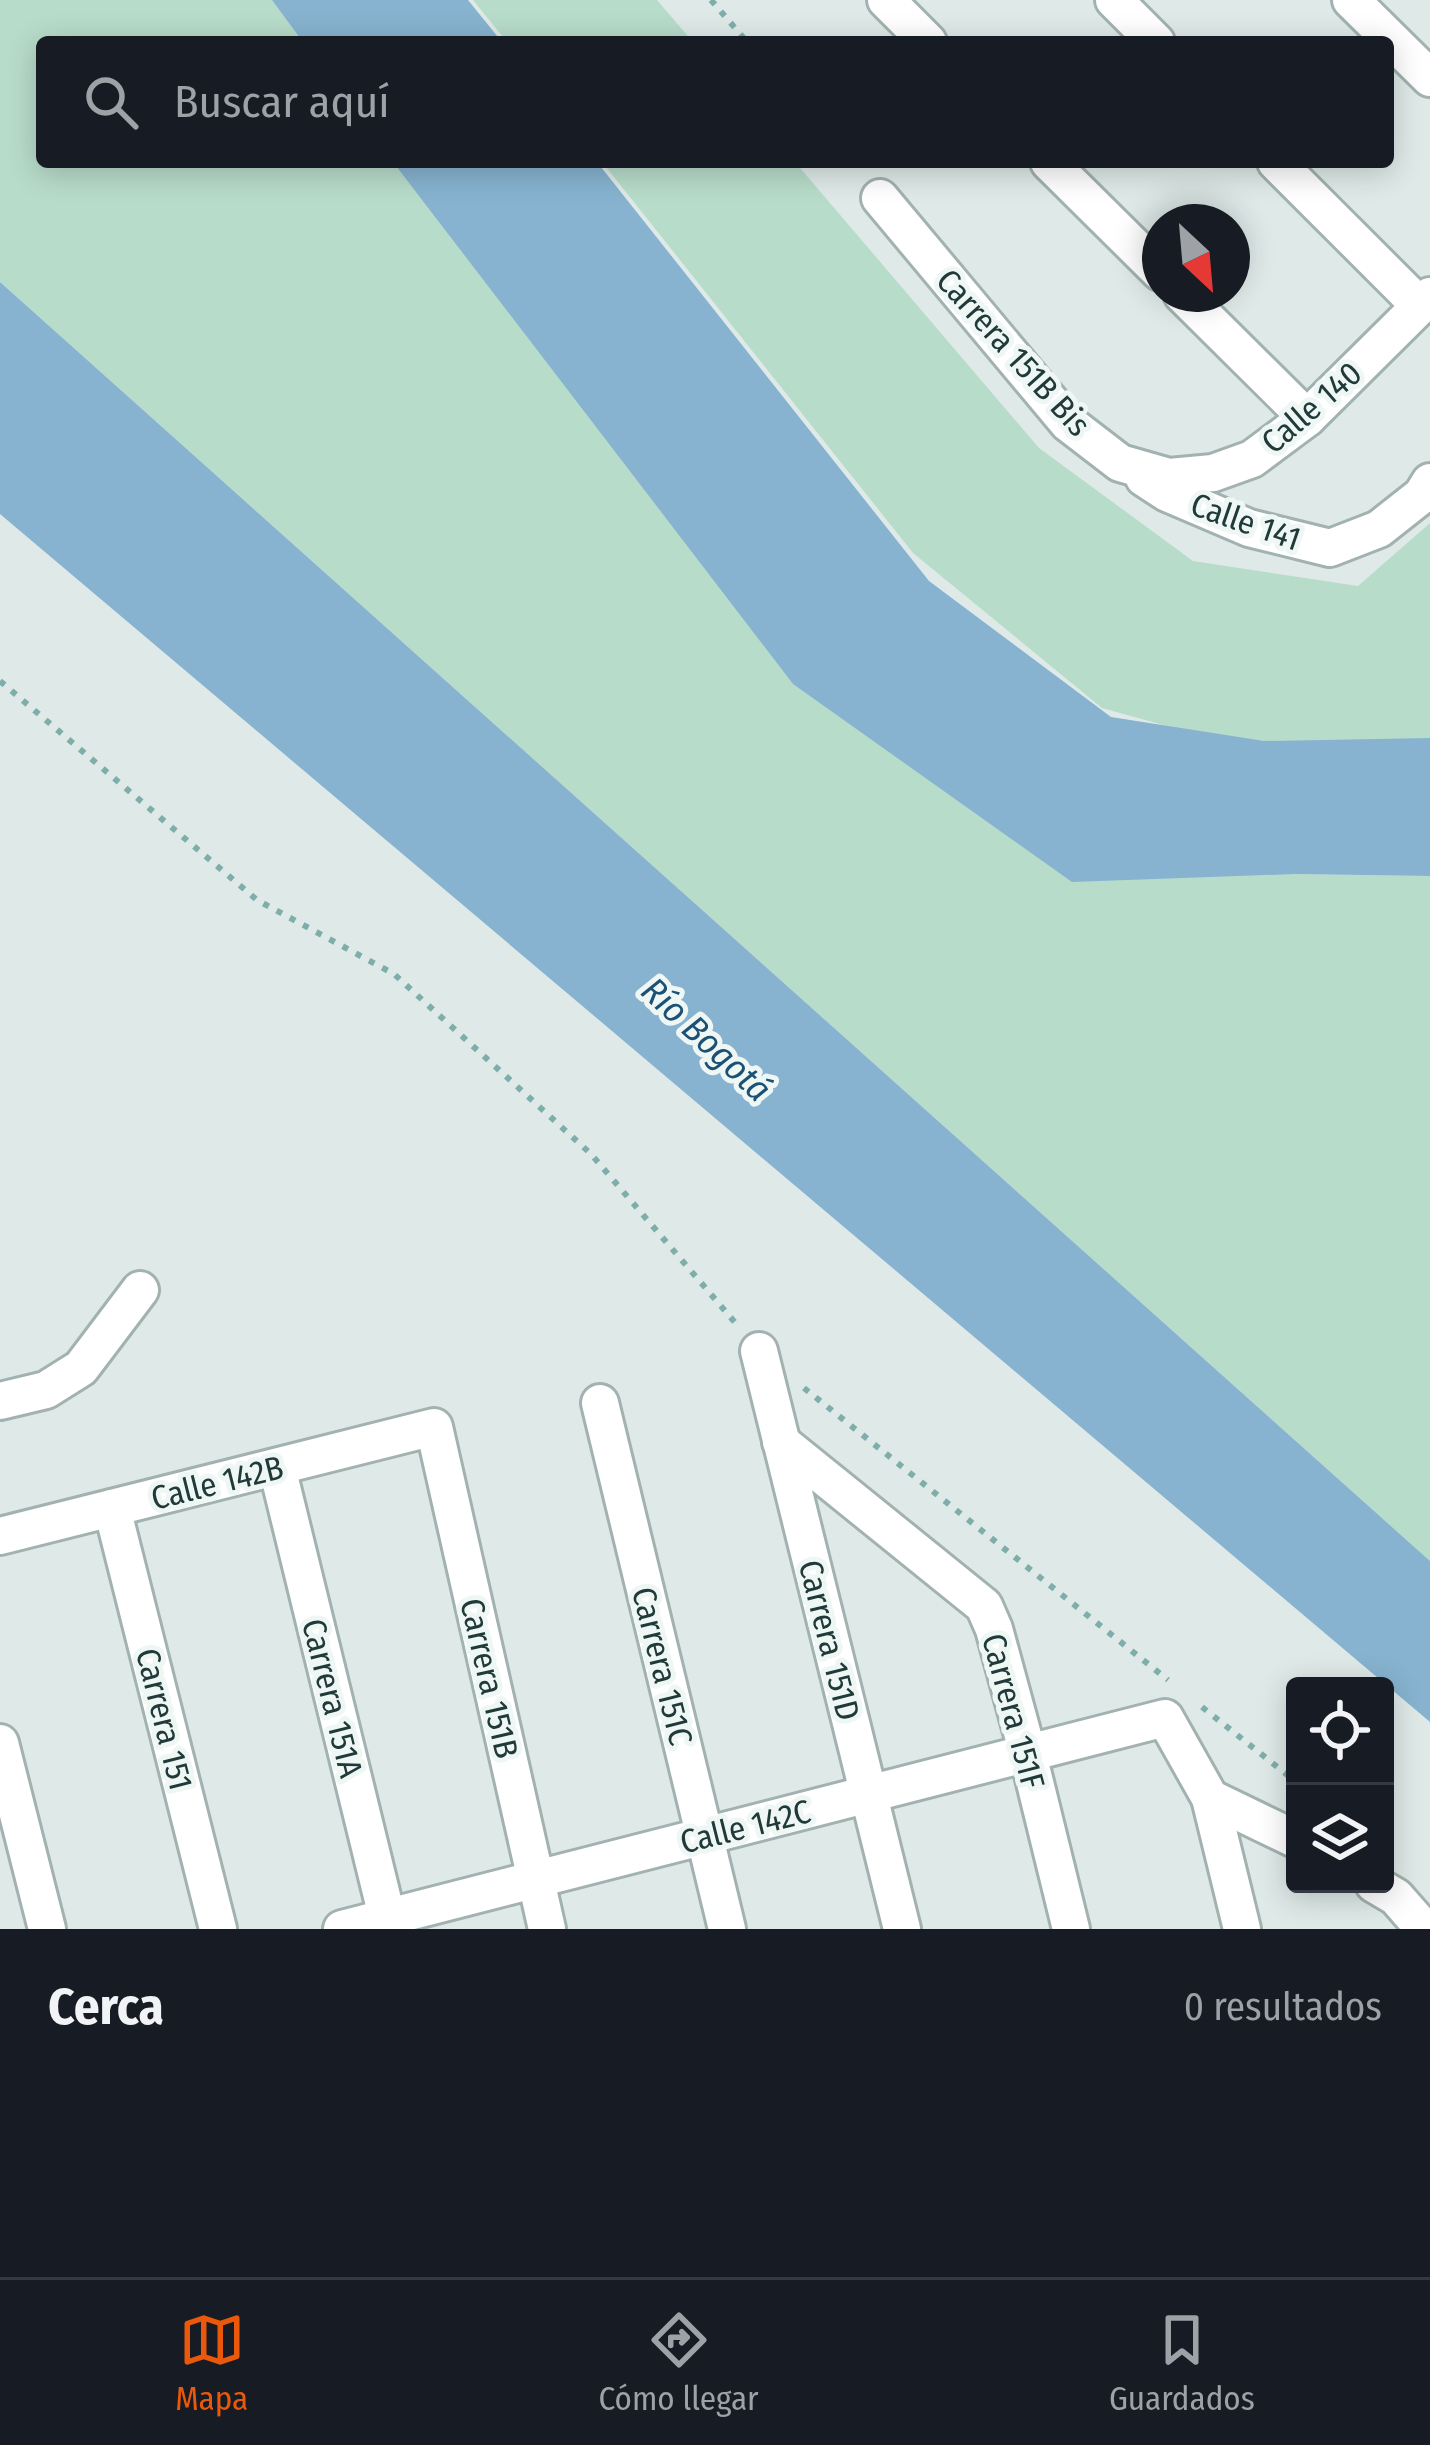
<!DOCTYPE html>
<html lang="es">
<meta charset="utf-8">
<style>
:root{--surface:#171b24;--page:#20242c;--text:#f1f3f6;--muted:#9ea1a6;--line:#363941;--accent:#ea580c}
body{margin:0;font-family:"Fira Sans Condensed",sans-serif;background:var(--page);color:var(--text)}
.controls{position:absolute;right:36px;bottom:36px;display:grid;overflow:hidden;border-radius:12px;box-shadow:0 6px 30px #0003}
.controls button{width:108px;height:108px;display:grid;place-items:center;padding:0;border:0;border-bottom:3px solid var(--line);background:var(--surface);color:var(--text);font:60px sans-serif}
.compass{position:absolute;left:1142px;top:204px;width:108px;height:108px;border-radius:50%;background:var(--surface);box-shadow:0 6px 30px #0003;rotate:154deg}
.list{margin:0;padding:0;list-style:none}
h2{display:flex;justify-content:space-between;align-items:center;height:156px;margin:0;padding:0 48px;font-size:51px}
h2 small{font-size:39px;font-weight:400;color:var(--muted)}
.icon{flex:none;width:66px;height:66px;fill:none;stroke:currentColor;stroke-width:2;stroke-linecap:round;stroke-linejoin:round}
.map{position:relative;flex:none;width:1430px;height:1929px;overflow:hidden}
.search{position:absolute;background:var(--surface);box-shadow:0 6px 30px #0003;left:36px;right:36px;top:36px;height:132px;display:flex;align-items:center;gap:30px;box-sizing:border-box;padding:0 42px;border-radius:12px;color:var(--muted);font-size:45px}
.sheet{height:348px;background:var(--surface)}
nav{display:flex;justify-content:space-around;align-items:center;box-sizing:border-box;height:168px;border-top:3px solid var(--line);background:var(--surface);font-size:33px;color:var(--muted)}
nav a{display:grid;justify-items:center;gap:6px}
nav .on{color:var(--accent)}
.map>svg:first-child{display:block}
</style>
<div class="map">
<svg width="1430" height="1929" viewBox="0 0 1430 1929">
<rect width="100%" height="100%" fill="#dfeae8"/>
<!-- green -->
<g fill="#b8dcca">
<polygon points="0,0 276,0 308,42 42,42 42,162 398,162 1295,874 1430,876 1430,1561 0,282"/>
<polygon points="473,0 657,0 693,42 507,42"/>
<polygon points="602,162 795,162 1039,448 1193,561 1358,586 1430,523 1430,752 1217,740 1102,708 913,553"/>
</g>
<!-- water -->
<g fill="#87b3d0">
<polygon points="272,0 468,0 502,42 303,42"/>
<polygon points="393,162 597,162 929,581 1111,717 1264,741 1430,738 1430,876 1295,874 1072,882 793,684"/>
<polygon points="0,282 1430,1561 1430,1722 0,514"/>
</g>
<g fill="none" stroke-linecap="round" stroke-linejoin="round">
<!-- minor casing -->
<g stroke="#a2b2b0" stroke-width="42">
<g id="minor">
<polyline points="886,0 928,42"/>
<polyline points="1114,0 1156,42"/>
<polyline points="1351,0 1430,78"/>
<polyline points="1049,162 1160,272"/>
<polyline points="1276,162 1420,306"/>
<polyline points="880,198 1068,423 1120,463 1169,477 1213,473 1252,459 1307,418 1430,296"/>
<polyline points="1182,294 1307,418"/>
<polyline points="1144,478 1167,493 1249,528 1330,548 1379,529 1422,495 1430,482"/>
<polyline points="759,1351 902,1929"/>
<polyline points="0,1401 46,1390 81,1368 140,1290"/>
<polyline points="600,1403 727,1929"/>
<polyline points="781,1442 984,1606 994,1629 1028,1754 1071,1929"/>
<polyline points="277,1467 390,1929"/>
<polyline points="112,1508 218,1929"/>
<polyline points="0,1536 434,1427 547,1929"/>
<polyline points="0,1743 47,1929"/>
<polyline points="1210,1798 1295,1839"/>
<polyline points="1374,1884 1396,1897 1424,1929"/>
<polyline points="342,1929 1165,1718 1210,1798 1242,1929"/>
</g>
</g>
<!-- path -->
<g stroke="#7faeaa" stroke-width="6" stroke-dasharray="6 9" stroke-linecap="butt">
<polyline points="711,0 747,42"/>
<polyline points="0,681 257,900 394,974 591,1154 738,1326"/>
<polyline points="804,1388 1168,1680"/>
<polyline points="1202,1707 1295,1781"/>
</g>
<!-- minor -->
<use href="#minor" stroke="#fff" stroke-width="36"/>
</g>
<g text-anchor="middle" stroke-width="10" stroke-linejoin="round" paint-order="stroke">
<!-- street labels -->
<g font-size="33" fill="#203a39" stroke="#eff7f5">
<text transform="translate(1014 352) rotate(48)" y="12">Carrera 151B Bis</text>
<text transform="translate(1311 407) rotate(-41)" y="12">Calle 140</text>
<text transform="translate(1246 521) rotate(19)" y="12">Calle 141</text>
<text transform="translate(217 1482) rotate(-14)" y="12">Calle 142B</text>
<text transform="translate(830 1640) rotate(76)" y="12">Carrera 151D</text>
<text transform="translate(663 1666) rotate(76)" y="12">Carrera 151C</text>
<text transform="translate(490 1678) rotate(77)" y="12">Carrera 151B</text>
<text transform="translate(333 1698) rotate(76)" y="12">Carrera 151A</text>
<text transform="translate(1014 1711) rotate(75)" y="12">Carrera 151F</text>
<text transform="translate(165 1719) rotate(76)" y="12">Carrera 151</text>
<text transform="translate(745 1826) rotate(-14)" y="12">Calle 142C</text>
</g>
<!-- water labels -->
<g font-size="36" font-style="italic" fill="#1b5175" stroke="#eff7f5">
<text transform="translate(707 1039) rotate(43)" y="13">Río Bogotá</text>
</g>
</g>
</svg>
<div class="controls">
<button><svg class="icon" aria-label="locate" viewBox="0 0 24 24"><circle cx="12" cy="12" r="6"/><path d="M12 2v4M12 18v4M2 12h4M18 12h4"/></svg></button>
<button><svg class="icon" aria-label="layers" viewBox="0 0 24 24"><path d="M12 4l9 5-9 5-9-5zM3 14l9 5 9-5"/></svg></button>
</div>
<svg class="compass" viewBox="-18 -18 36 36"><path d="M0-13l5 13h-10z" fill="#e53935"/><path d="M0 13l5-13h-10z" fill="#9ea1a6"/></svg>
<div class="search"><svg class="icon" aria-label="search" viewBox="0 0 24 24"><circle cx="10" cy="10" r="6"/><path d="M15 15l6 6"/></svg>Buscar aquí</div>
</div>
<section class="sheet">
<h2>Cerca<small>0 resultados</small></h2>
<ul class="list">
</ul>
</section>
<nav>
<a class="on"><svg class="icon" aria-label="map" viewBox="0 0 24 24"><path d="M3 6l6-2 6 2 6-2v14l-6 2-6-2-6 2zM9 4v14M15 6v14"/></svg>Mapa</a>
<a><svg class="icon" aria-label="directions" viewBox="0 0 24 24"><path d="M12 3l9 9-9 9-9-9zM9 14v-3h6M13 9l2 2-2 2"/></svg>Cómo llegar</a>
<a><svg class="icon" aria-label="saved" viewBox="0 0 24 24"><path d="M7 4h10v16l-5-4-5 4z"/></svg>Guardados</a>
</nav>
